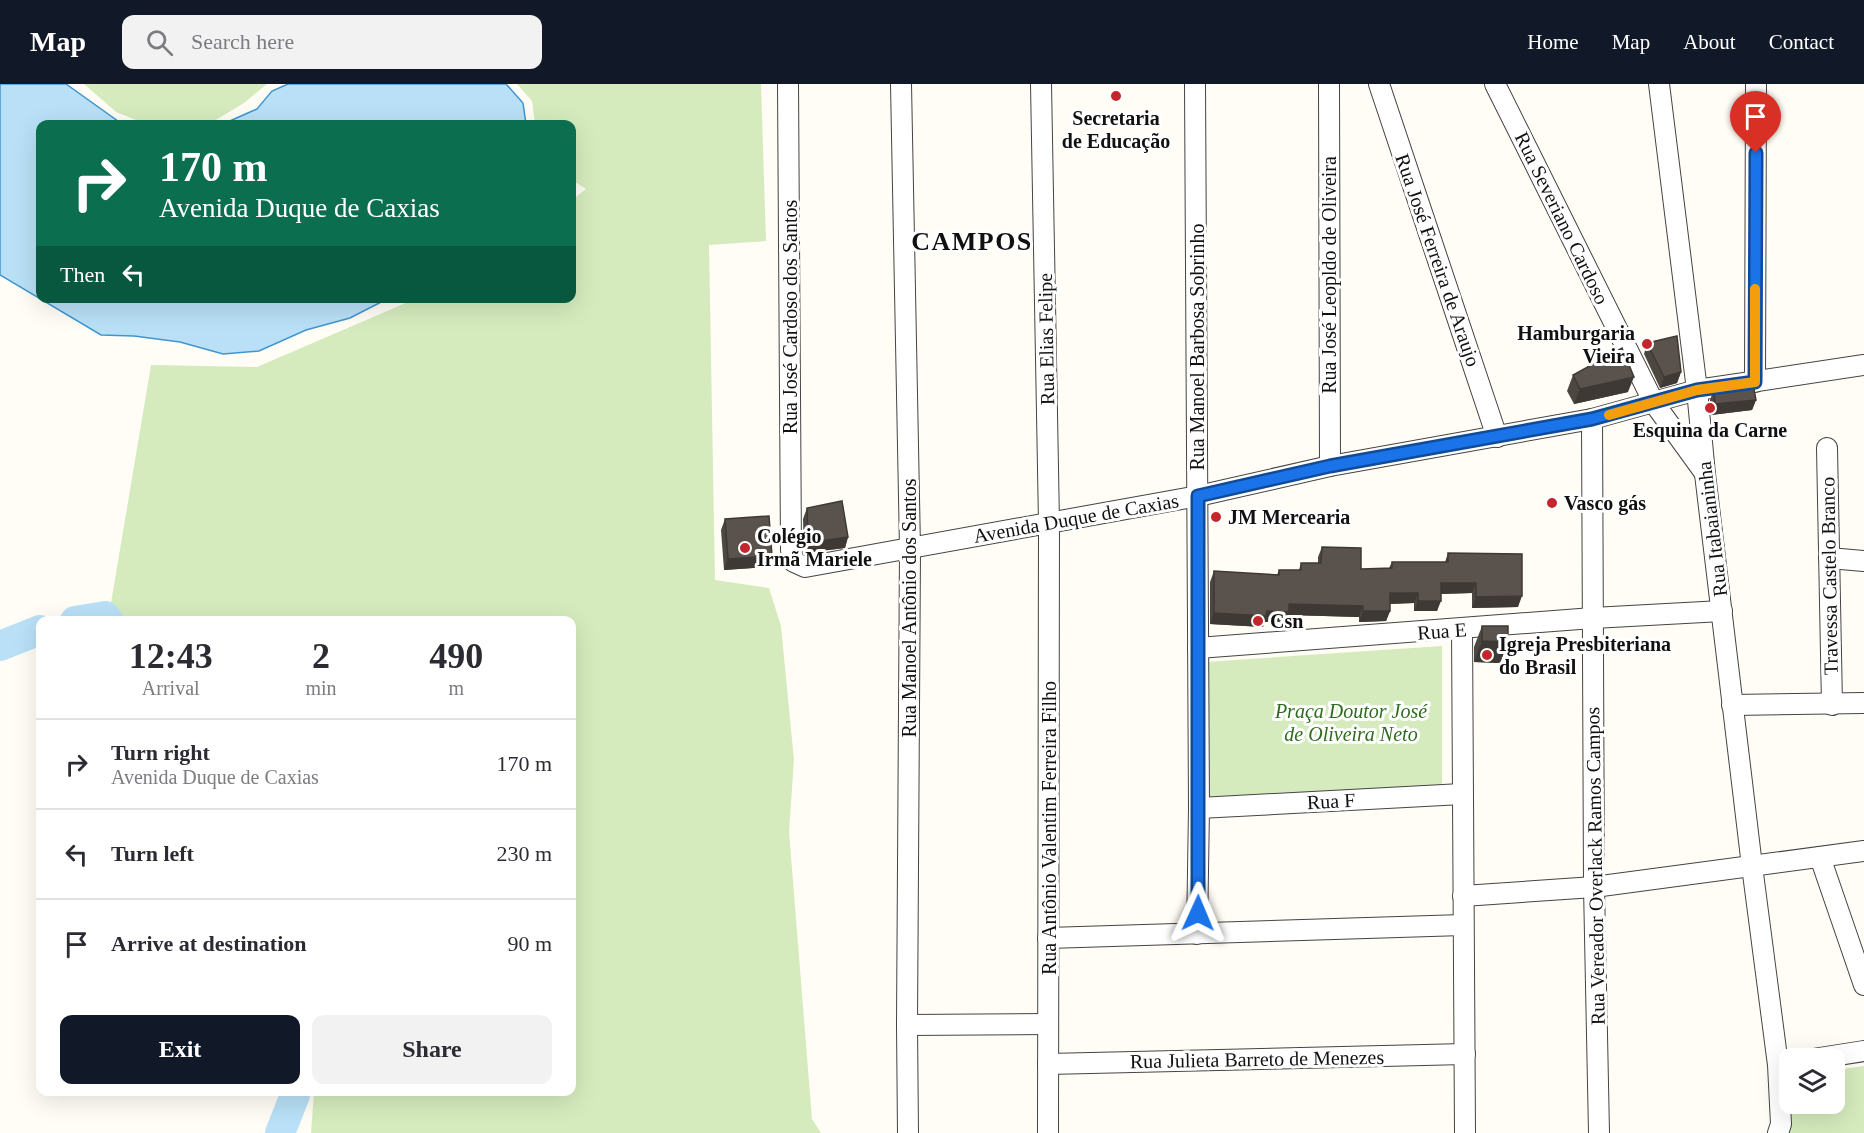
<!DOCTYPE html>
<meta charset="utf-8">
<style>
:root{--surface:#fff;--page:#f2f2f3;--text:#2b2b33;--muted:#7c7c81;--line:#e1e1e2;--accent:#111827}
body{margin:0;font-family:"Times New Roman",serif;background:var(--page);color:var(--text);height:100vh;display:flex;flex-direction:column;font-size:22px;white-space:nowrap}
*{box-sizing:border-box;margin:0}
p{font-size:20px;color:var(--muted)}
.icon{flex:none;width:33px;height:33px;fill:none;stroke:currentColor;stroke-width:2;stroke-linecap:round;stroke-linejoin:round}
.map{position:relative;flex:1;overflow:hidden}
.details{position:absolute;left:36px;top:532px;width:540px;height:480px;display:flex;flex-direction:column;background:var(--surface);border-radius:12px;box-shadow:0 6px 24px #0002}
.details>*{flex:none}
.banner{position:absolute;left:36px;top:36px;width:540px;height:183px;border-radius:12px;box-shadow:0 6px 24px #0002;background:#0b6e4f;color:#fff;overflow:hidden}
.buttons{position:absolute;left:1779px;top:964px;display:grid;gap:12px}
.buttons a{display:grid;place-items:center;width:66px;height:66px;border-radius:12px;background:var(--surface);box-shadow:0 6px 24px #0002;font-size:30px}
.pin{position:absolute;display:grid;place-items:center;width:51px;height:51px;color:#fff;margin:-62px -26px;border-radius:50% 50% 50% 0;rotate:-45deg;box-shadow:0 0 6px #0007}
.pin .icon{rotate:45deg}
.me{position:absolute;width:66px;margin:-33px;rotate:1deg;stroke-linejoin:round;filter:drop-shadow(0 0 4px #0008)}
.turn{display:flex;align-items:center;gap:21px;height:126px;padding:0 24px;font-size:27px}
.turn .icon{width:78px;height:78px;stroke-width:2.5}
.turn b{display:block;font-size:42px;line-height:51px}
.then{display:flex;align-items:center;height:57px;padding:0 24px;background:#0003;gap:12px;font-size:22px}
.eta{display:flex;justify-content:space-evenly;align-items:center;height:102px;text-align:center}
.eta b{font-size:36px;font-weight:800;line-height:42px}
.action{display:flex;gap:12px;margin-top:auto;padding:12px 24px}
.action a{flex:1;height:69px;border-radius:12px;background:var(--accent);color:#fff;font-size:24px;font-weight:800;line-height:69px;text-align:center}
.action a+a{background:var(--page);color:var(--text)}
ul{padding:0;list-style:none}
li{display:flex;align-items:center;gap:18px;height:90px;padding:0 24px;border-top:2px solid var(--line)}
li div{flex:1}
li b{display:block;font-size:22px}
li em{font-style:normal}
header{display:flex;align-items:center;gap:36px;box-sizing:border-box;height:84px;padding:0 30px;background:var(--accent);color:#fff}
header strong{font-size:28px}
nav{display:flex;gap:33px;margin-inline-start:auto;font-size:21px}
.search{width:420px;height:54px;background:var(--page);display:flex;align-items:center;gap:15px;box-sizing:border-box;padding:0 21px;border-radius:12px;color:var(--muted);font-size:22px}
.map>svg:first-child{display:block}
.green{fill:#d5ebbd}
.water{fill:#b9e0f7;stroke:#3f96cf;stroke-width:1.5}
.lines{fill:none;stroke-linecap:round;stroke-linejoin:round}
.river{stroke:#b9e0f7;stroke-width:30}
.minor-casing{stroke:#444;stroke-width:22}
.minor{stroke:#fff;stroke-width:20}
.wall{fill:#4d4742}
.shaded-wall{fill:#3f3936}
.building{fill:#5a524d;stroke:#3f3936;stroke-width:1.5}
.route-casing{stroke:#114b97;stroke-width:15}
.route{stroke:#1a73e8;stroke-width:10}
.slow{stroke:#f59e0b;stroke-width:10}
.poi-dot{fill:#c4262e;stroke:#fff;stroke-width:2}
.labels{text-anchor:middle;dominant-baseline:central;stroke-width:6;stroke-linejoin:round;paint-order:stroke}
.poi-label{font-size:20px;font-weight:bold;fill:#111;stroke:#fff;text-anchor:start}
.street-label{font-size:20px;fill:#111;stroke:#fff}
.park-label{font-size:20px;font-style:italic;fill:#2f6b1f;stroke:#fff}
.district-label{font-size:26px;font-weight:bold;letter-spacing:1.5px;fill:#111;stroke:#fff}
</style>
<header>
<strong>Map</strong>
<div class="search"><svg class="icon" aria-label="search" viewBox="0 0 24 24"><circle cx="10" cy="10" r="6"/><path d="M15 15l6 6"/></svg>Search here</div>
<nav><a>Home</a><a>Map</a><a>About</a><a>Contact</a></nav>
</header>
<div class="map">
<svg width="1864" height="1049" viewBox="0 0 1864 1049">
<rect width="100%" height="100%" fill="#fffdf5"/>
<g class="green">
<polygon points="84,0 267,0 244,19 209,40 146,40 116,28"/>
<polygon points="517,0 761,0 766,157 709,161 715,496 769,504 781,542 794,676 789,747 812,1035 821,1049 311,1049 314,1008 572,1008 572,537 120,537 111,519 151,281 257,283 415,215 572,214 572,116 586,105 572,96 572,40 535,40 532,17"/>
<polygon points="1442,562 1442,706 1207,713 1205,578"/>
<polygon points="1864,982 1864,1049 1789,1049 1792,1020 1834,1020 1835,986"/>
</g>
<g class="water">
<polygon points="0,0 66,0 122,40 40,40 40,214 387,215 350,234 306,246 259,267 223,270 180,258 134,252 101,251 0,191"/>
<polygon points="288,0 506,0 523,19 526,40 223,40 257,25 272,7"/>
</g>
<g class="lines">
<g class="river">
<polyline points="75,537 105,532 109,537"/>
<polyline points="0,562 40,546"/>
<polyline points="280,1049 295,1011 294,1008"/>
</g>
<defs>
<g id="minor">
<polyline points="788,0 791,466 794,478 805,483 1198,412 1330,382 1592,335 1697,306 1864,281"/>
<polyline points="901,0 910,465 907,941 908,1049"/>
<polyline points="1041,0 1049,439 1048,1049"/>
<polyline points="1195,0 1199,724 1197,850"/>
<polyline points="1329,0 1330,382"/>
<polyline points="1379,0 1497,353"/>
<polyline points="1495,0 1654,319 1704,388"/>
<polyline points="1659,0 1697,306 1705,390 1752,782 1778,981 1781,1040 1778,1049"/>
<polyline points="1755,298 1756,0"/>
<polyline points="1592,335 1594,803 1599,1049"/>
<polyline points="1827,364 1832,621"/>
<polyline points="1829,474 1864,477"/>
<polyline points="1462,545 1465,1049"/>
<polyline points="1198,564 1593,534 1722,527"/>
<polyline points="1732,621 1864,619"/>
<polyline points="1199,724 1462,710"/>
<polyline points="1820,773 1864,901"/>
<polyline points="1463,812 1594,803 1864,767"/>
<polyline points="1048,854 1463,841"/>
<polyline points="907,941 1048,940"/>
<polyline points="1813,975 1864,967"/>
<polyline points="1048,980 1465,970"/>
</g>
</defs>
<use href="#minor" class="minor-casing"/>
<use href="#minor" class="minor"/>
</g>
<g class="wall">
<polygon points="1647,259 1681,288 1677,299 1660,304 1644,270"/>
<polygon points="1573,291 1628,308 1574,320 1567,307"/>
<polygon points="1714,305 1756,316 1752,326 1711,331 1710,316"/>
<polygon points="807,424 848,453 845,464 804,469 803,435"/>
<polygon points="725,435 768,483 724,486 721,446"/>
<polygon points="1322,463 1361,485 1389,484 1392,478 1445,478 1448,469 1518,523 1472,524 1472,509 1441,510 1437,527 1414,527 1414,519 1390,520 1390,527 1386,537 1359,538 1359,533 1288,531 1285,538 1264,538 1263,543 1210,540 1210,498 1214,487 1277,491 1279,486 1299,486 1301,479 1318,479 1318,473"/>
<polygon points="1482,542 1508,558 1500,579 1474,578 1474,563"/>
</g>
<g class="shaded-wall">
<polygon points="1681,288 1677,299 1660,304 1664,293"/>
<polygon points="1634,293 1628,308 1574,320 1580,305"/>
<polygon points="1756,316 1752,326 1711,331 1715,320"/>
<polygon points="848,453 845,464 804,469 808,459"/>
<polygon points="772,472 768,483 724,486 728,475"/>
<polygon points="1441,499 1476,499 1472,509 1437,510"/>
<polygon points="1390,509 1418,509 1414,519 1386,520"/>
<polygon points="1522,512 1518,523 1472,524 1476,513"/>
<polygon points="1418,517 1441,517 1437,527 1414,527"/>
<polygon points="1289,520 1363,522 1359,533 1288,531 1285,538 1264,538 1263,543 1210,540 1214,529 1267,527"/>
<polygon points="1363,527 1390,527 1386,537 1359,538"/>
<polygon points="1482,557 1508,558 1500,579 1474,578"/>
</g>
<g class="building">
<polygon points="1677,252 1681,288 1664,293 1647,259"/>
<polygon points="1622,264 1634,293 1580,305 1573,291"/>
<polygon points="1753,300 1756,316 1715,320 1714,305"/>
<polygon points="842,417 848,453 808,459 807,424"/>
<polygon points="769,432 772,472 728,475 725,435"/>
<polygon points="1322,463 1361,464 1361,485 1392,484 1392,478 1448,478 1448,469 1522,470 1522,512 1476,513 1476,499 1441,499 1441,517 1418,517 1418,509 1390,509 1390,527 1363,527 1363,522 1289,520 1289,528 1267,527 1266,532 1214,529 1214,487 1279,491 1279,486 1301,486 1301,479 1321,479"/>
<polygon points="1482,542 1508,542 1508,558 1482,557"/>
</g>
<g class="lines">
<defs>
<polyline id="route" points="1198,829 1198,412 1330,382 1592,335 1697,306 1755,298 1756,69"/>
</defs>
<use href="#route" class="route-casing"/>
<use href="#route" class="route"/>
<polyline class="slow" points="1609,331 1697,306 1755,298 1755,205"/>
</g>
<g class="poi-dot">
<circle cx="1116" cy="12" r="6"/>
<circle cx="1647" cy="260" r="6"/>
<circle cx="1710" cy="324" r="6"/>
<circle cx="1552" cy="419" r="6"/>
<circle cx="1216" cy="433" r="6"/>
<circle cx="745" cy="464" r="6"/>
<circle cx="1258" cy="537" r="6"/>
<circle cx="1487" cy="571" r="6"/>
</g>
<g class="labels">
<g class="poi-label">
<text x="1116" y="34" text-anchor="middle">Secretaria<tspan x="1116" dy="23">de Educação</tspan></text>
<text x="1635" y="249" text-anchor="end">Hamburgaria<tspan x="1635" dy="23">Vieira</tspan></text>
<text x="1710" y="346" text-anchor="middle">Esquina da Carne</text>
<text x="1564" y="419">Vasco gás</text>
<text x="1228" y="433">JM Mercearia</text>
<text x="757" y="452">Colégio<tspan x="757" dy="23">Irmã Mariele</tspan></text>
<text x="1270" y="537">Csn</text>
<text x="1499" y="560">Igreja Presbiteriana<tspan x="1499" dy="23">do Brasil</tspan></text>
</g>
<g class="street-label">
<text transform="translate(1562 134) rotate(64)">Rua Severiano Cardoso</text>
<text transform="translate(1438 176) rotate(71)">Rua José Ferreira de Araujo</text>
<text transform="translate(1329 191) rotate(-90)">Rua José Leopldo de Oliveira</text>
<text transform="translate(790 233) rotate(-90)">Rua José Cardoso dos Santos</text>
<text transform="translate(1046 255) rotate(-91)">Rua Elias Felipe</text>
<text transform="translate(1197 263) rotate(-90)">Rua Manoel Barbosa Sobrinho</text>
<text transform="translate(1076 434) rotate(-10)">Avenida Duque de Caxias</text>
<text transform="translate(1712 445) rotate(-97)">Rua Itabaianinha</text>
<text transform="translate(1829 492) rotate(-91)">Travessa Castelo Branco</text>
<text transform="translate(909 524) rotate(-90)">Rua Manoel Antônio dos Santos</text>
<text transform="translate(1442 547) rotate(-4)">Rua E</text>
<text transform="translate(1331 717) rotate(-3)">Rua F</text>
<text transform="translate(1049 744) rotate(-90)">Rua Antônio Valentim Ferreira Filho</text>
<text transform="translate(1595 782) rotate(-91)">Rua Vereador Overlack Ramos Campos</text>
<text transform="translate(1257 975) rotate(-1)">Rua Julieta Barreto de Menezes</text>
</g>
<g class="park-label">
<text x="1351" y="627">Praça Doutor José<tspan x="1351" dy="23">de Oliveira Neto</tspan></text>
</g>
<g class="district-label">
<text x="972" y="157">CAMPOS</text>
</g>
</g>
</svg>
<div class="buttons">
<a><svg class="icon" aria-label="layers" viewBox="0 0 24 24"><path d="M12 4l9 5-9 5-9-5zM3 14l9 5 9-5"/></svg></a>
</div>
<div class="pin" style="left:1756px;top:69px;background:#d93025"><svg class="icon" aria-label="arrive" viewBox="0 0 24 24"><path d="M6 21V4h12l-3 4 3 4H6"/></svg></div>
<svg class="me" style="left:1198px;top:829px" viewBox="-20 -20 40 40"><path d="M0-17L14 15 0 8-14 15z" fill="#1a73e8" stroke="#fff" stroke-width="4"/></svg>
<div class="banner">
<div class="turn"><svg class="icon" aria-label="right" viewBox="0 0 24 24"><path d="M7 20v-9h11M14 6l5 5-5 5"/></svg><div><b>170 m</b>Avenida Duque de Caxias</div></div>
<div class="then">Then<svg class="icon" aria-label="left" viewBox="0 0 24 24"><path d="M17 20v-9H6M10 6l-5 5 5 5"/></svg></div>
</div>
<section class="details">
<div class="eta">
<div><b>12:43</b><p>Arrival</p></div>
<div><b>2</b><p>min</p></div>
<div><b>490</b><p>m</p></div>
</div>
<ul>
<li><svg class="icon" aria-label="right" viewBox="0 0 24 24"><path d="M7 20v-9h11M14 6l5 5-5 5"/></svg><div><b>Turn right</b><p>Avenida Duque de Caxias</p></div><em>170 m</em></li>
<li><svg class="icon" aria-label="left" viewBox="0 0 24 24"><path d="M17 20v-9H6M10 6l-5 5 5 5"/></svg><div><b>Turn left</b></div><em>230 m</em></li>
<li><svg class="icon" aria-label="arrive" viewBox="0 0 24 24"><path d="M6 21V4h12l-3 4 3 4H6"/></svg><div><b>Arrive at destination</b></div><em>90 m</em></li>
</ul>
<div class="action"><a>Exit</a><a>Share</a></div>
</section>
</div>
